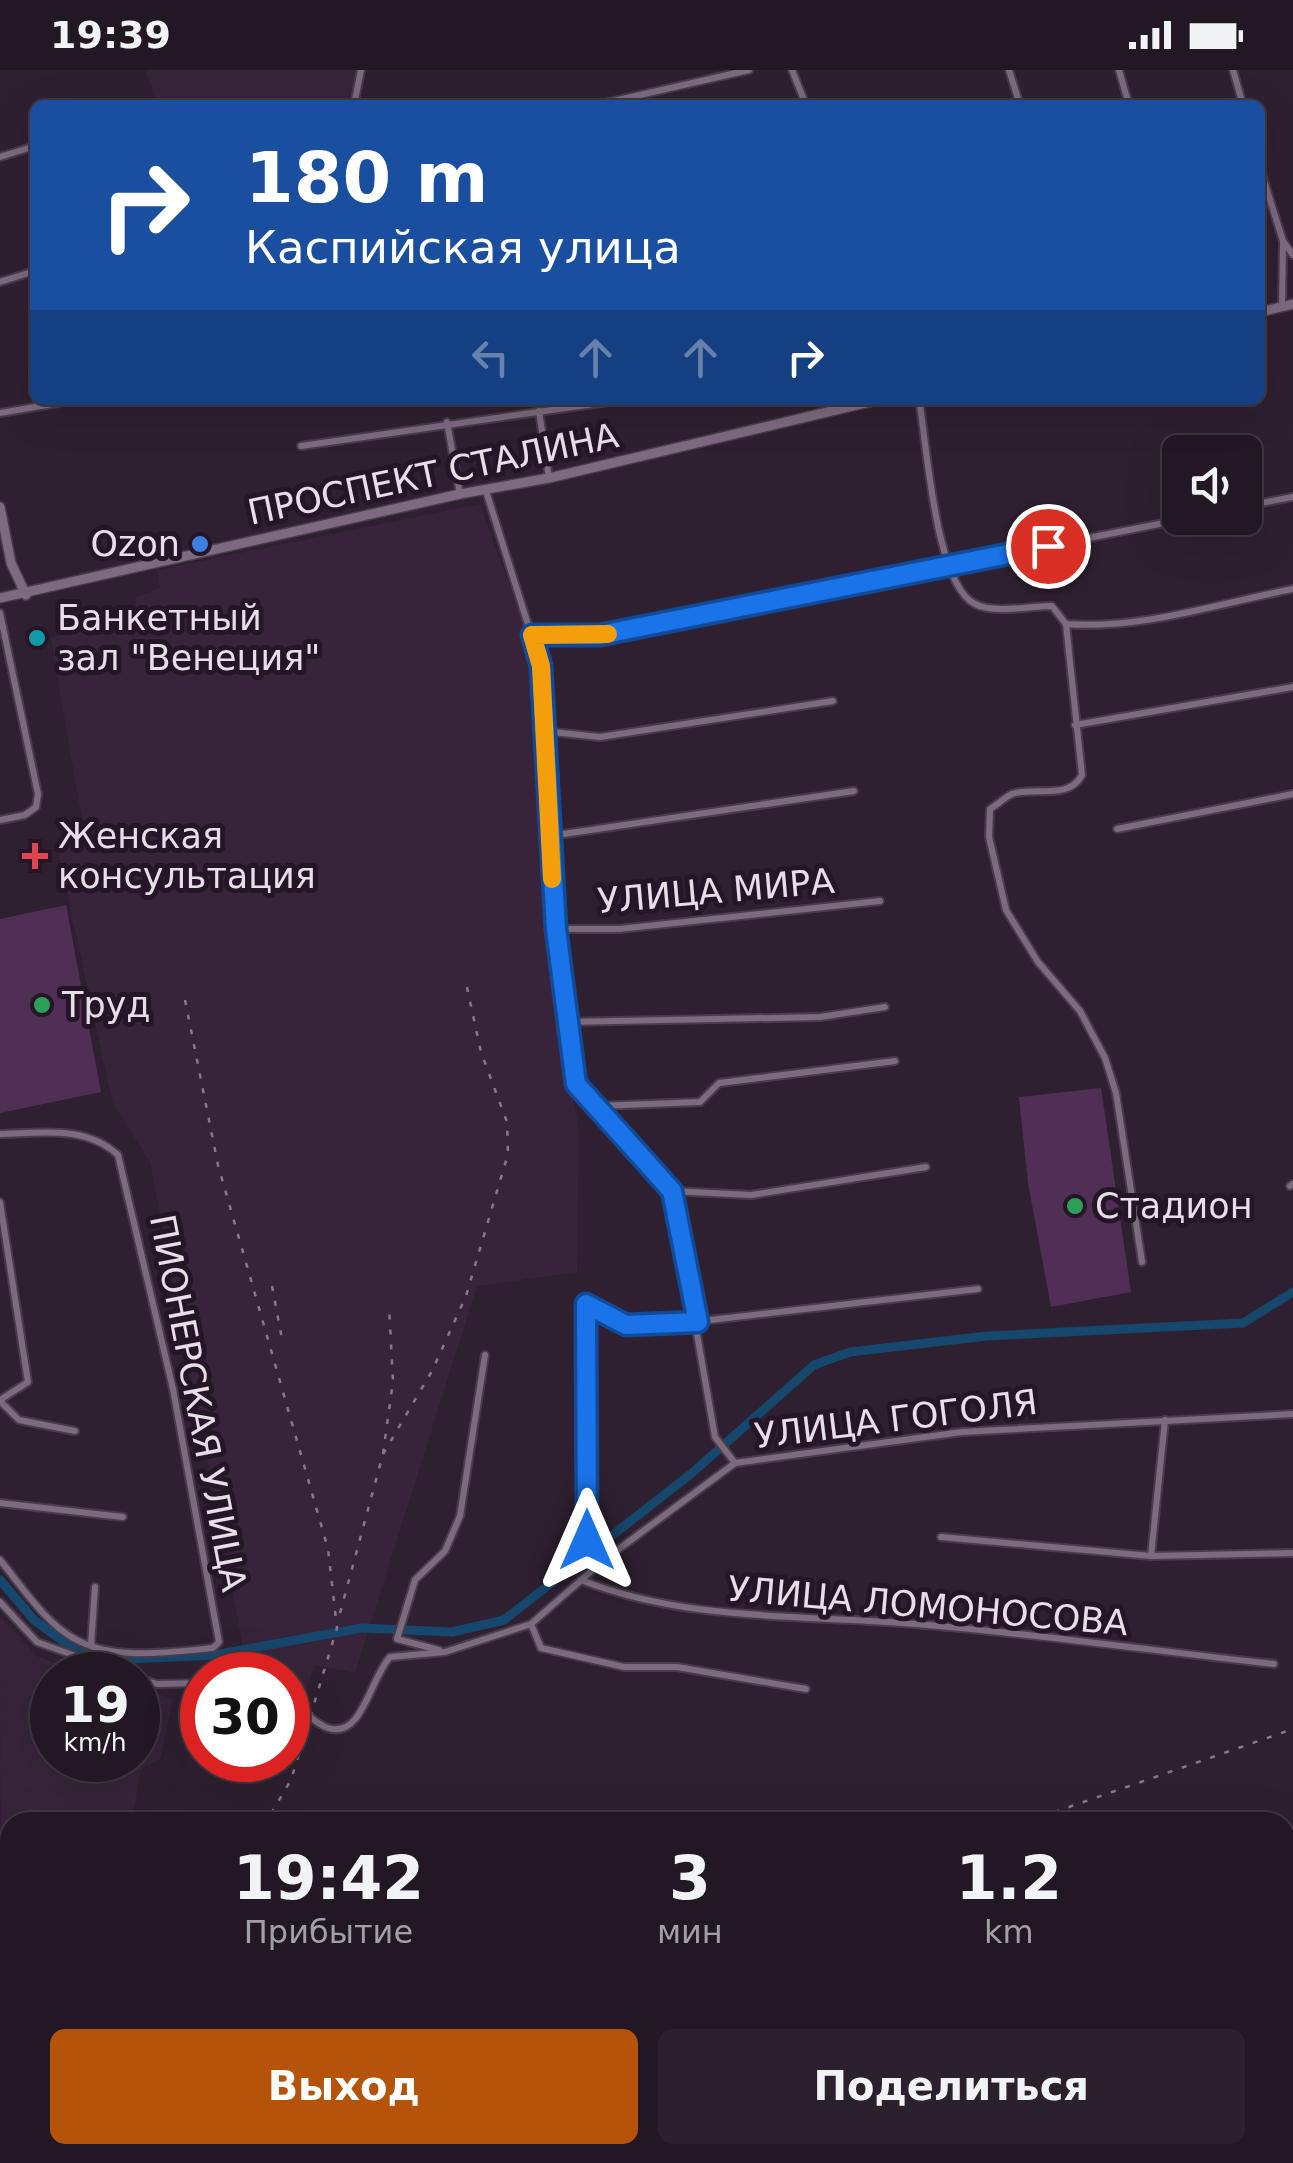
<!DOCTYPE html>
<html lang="ru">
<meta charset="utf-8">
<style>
:root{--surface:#221824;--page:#2a212c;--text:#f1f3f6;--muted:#a2a0a6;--line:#3f3741;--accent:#b45309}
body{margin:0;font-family:"DejaVu Sans",sans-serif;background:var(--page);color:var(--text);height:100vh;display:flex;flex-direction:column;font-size:38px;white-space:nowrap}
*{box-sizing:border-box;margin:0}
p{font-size:32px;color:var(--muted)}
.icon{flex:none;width:55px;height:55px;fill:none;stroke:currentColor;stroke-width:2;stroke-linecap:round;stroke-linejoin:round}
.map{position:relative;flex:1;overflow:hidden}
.details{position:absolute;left:0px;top:1742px;width:1295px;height:352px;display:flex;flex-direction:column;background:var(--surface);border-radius:30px 30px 0 0;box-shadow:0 10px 40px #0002,0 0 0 2px var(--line)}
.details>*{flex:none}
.hud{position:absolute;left:30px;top:30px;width:1235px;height:305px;border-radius:15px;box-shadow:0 10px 40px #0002,0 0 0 2px var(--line);background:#1a4fa0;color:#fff;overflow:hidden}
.tools{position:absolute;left:1162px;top:365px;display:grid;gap:20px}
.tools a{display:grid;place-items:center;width:100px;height:100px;border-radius:15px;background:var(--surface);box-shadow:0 10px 40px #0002,0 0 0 2px var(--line);font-size:50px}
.speed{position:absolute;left:30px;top:1582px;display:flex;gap:20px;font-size:50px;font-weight:700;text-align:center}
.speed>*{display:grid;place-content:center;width:130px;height:130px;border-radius:50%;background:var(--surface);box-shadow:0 10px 40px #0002,0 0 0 2px var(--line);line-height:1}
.speed small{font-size:25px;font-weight:400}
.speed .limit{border:15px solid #d22;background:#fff;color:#111}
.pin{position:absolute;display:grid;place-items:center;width:85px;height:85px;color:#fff;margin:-42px;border:5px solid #fff;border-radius:50%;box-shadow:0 2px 10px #0007}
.me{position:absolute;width:110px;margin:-55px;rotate:0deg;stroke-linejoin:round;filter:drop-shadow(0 0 8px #0008)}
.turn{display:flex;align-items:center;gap:35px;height:210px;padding:0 50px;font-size:45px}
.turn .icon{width:130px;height:130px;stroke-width:2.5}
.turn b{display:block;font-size:70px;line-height:85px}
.lanes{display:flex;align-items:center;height:95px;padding:0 50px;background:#0003;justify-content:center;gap:50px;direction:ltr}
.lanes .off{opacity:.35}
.eta{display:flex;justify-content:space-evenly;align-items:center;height:170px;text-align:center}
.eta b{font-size:60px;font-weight:700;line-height:70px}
.cta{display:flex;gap:20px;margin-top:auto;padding:20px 50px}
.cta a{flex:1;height:115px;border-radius:15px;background:var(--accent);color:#fff;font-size:40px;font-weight:700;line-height:115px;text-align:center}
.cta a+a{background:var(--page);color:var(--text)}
.status{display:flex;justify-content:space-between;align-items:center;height:70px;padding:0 50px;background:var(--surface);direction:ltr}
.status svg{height:28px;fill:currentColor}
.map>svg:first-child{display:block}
.built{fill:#37243a}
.green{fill:#502f54}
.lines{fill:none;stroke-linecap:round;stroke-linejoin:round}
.canal{stroke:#16476c;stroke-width:9}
.minor-casing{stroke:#483c4a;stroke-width:10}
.tertiary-casing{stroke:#483c4a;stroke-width:12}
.minor{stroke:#7c6a7e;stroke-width:6}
.tertiary{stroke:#7c6a7e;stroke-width:9}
.rail{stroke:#867a88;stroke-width:2.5;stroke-dasharray:5 10;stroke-linecap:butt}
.route-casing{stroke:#114b97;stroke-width:25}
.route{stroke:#1a73e8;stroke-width:18}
.slow{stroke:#f59e0b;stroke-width:18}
.shop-dot{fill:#3f7fe0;stroke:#241626;stroke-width:4}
.culture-dot{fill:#0f9aa8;stroke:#241626;stroke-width:4}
.health-dot{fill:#e0444e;stroke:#241626;stroke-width:4}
.leisure-dot{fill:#2e9e5b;stroke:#241626;stroke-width:4}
.labels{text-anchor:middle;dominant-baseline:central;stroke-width:10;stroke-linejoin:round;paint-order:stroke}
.street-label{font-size:35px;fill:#e8dee9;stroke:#241626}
.poi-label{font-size:35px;fill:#e8dee9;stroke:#241626;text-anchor:start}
</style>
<div class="status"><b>19:39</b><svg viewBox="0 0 49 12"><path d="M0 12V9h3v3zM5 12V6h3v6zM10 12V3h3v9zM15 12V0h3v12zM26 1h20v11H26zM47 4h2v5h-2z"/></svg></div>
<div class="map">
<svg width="1293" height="2093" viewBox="0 0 1293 2093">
<rect width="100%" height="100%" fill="#2e2030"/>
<g class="built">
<polygon points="145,0 358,0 350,35 216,35 213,30 200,35 159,35"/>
<polygon points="480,434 536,589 558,954 579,1059 577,1202 477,1216 355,1603 314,1595 306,1621 288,1616 288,1605 239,1601 242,1571 150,1092 112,1031 57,776 84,762 51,568 136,542 136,527 160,518 157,500"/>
<polygon points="0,1547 37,1586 84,1605 52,1605 52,1690 138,1690 138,1620 173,1628 160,1689 141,1699 132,1752 10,1752 10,1978 1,1985"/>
</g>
<g class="green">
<polygon points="66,835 101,1022 0,1043 0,849"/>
<polygon points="1101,1018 1131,1222 1051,1237 1028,1113 1019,1027"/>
</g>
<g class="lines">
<polyline class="canal" points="0,1510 34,1550 67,1574 128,1589 215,1585 361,1558 452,1562 504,1550 692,1403 814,1295 850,1282 987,1266 1243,1253 1293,1222"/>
<defs>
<g id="minor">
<polyline points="792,0 806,35"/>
<polyline points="1009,0 1020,35"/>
<polyline points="1119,0 1129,35"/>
<polyline points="1233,0 1243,35"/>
<polyline points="354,35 361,0"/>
<polyline points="596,35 749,0"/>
<polyline points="0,87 35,76"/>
<polyline points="1260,98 1283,171 1293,185"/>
<polyline points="0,212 35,201"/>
<polyline points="1282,237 1283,173"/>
<path d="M 919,330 C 927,374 935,514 975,534 C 994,544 1031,536 1052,536 L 1066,554 L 1082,705 C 1068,731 1035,716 1012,724 C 1005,727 997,735 990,739 L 989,767 L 1006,840 L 1038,892 L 1080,941 L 1105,988 L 1116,1023 L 1142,1192"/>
<polyline points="539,341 549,408"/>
<polyline points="0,343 58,333"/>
<polyline points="447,352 460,424"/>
<polyline points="301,376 622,330"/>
<polyline points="486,421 541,596 556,859 575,1014 672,1121 715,1367 735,1393"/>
<polyline points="1245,436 1293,427"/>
<polyline points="0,543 38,724 36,737 25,745 0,750"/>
<path d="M 1066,554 C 1141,560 1220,533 1293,519"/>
<polyline points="533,565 601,565 1189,448"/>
<polyline points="1075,655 1293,617"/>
<polyline points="543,661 600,667 833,631"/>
<polyline points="1117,759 1293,724"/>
<polyline points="550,766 854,721"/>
<polyline points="556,859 619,859 880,831"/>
<polyline points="565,952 820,947 885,937"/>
<polyline points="597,1036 700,1032 719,1013 895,991"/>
<path d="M 0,1064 C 41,1063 86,1055 118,1085 L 173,1319 L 219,1572 L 213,1578 C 171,1582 113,1591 75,1569 C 45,1553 21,1515 0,1490"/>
<polyline points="1290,1116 1293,1114"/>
<polyline points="672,1121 751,1125 926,1097"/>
<polyline points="0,1132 28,1312 0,1330"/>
<polyline points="0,1331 19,1350 75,1361"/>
<polyline points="0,1433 123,1447"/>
<polyline points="941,1467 1151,1486 1293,1483"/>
<polyline points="587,1470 585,1234 625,1255 658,1256 978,1219"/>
<polyline points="1151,1486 1165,1350"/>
<path d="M 581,1510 C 681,1549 783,1545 888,1552 C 1017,1561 1146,1580 1274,1594"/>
<polyline points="0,1532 37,1572 128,1605"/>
<polyline points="531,1554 541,1578 624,1597 677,1597 806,1619"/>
<polyline points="91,1575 95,1517"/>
<polyline points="439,1580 397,1569 415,1510 445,1481 460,1446 485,1285"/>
<polyline points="138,1608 157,1614 202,1613"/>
<path d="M 288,1633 C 304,1637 312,1653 328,1658 C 362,1669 369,1611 390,1587 L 445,1582 L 531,1554 L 604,1490 L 735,1393 L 962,1362 L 1293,1344"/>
</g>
<g id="tertiary">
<polyline points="1260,242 1293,234"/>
<polyline points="0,437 11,493 26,525"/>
<polyline points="0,528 460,424 549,408 878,330"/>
</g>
</defs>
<use href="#minor" class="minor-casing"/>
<use href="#tertiary" class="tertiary-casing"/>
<use href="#minor" class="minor"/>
<use href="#tertiary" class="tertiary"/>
<g class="rail">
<polyline points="185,930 218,1095 328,1479 337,1558 291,1710 266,1752"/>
<polyline points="272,1216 282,1269"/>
<polyline points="383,1384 432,1301 466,1226 508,1084 507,1052 481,982 465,908"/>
<polyline points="340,1543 383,1384 393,1311 389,1236"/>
<polyline points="1026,1752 1293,1659"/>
<polyline points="0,1988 10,1982"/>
<polyline points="41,2093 64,2085"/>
</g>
</g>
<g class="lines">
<defs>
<polyline id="route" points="587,1470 586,1234 626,1255 698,1252 672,1121 576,1014 556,859 541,596 532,565 600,565 1048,476"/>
</defs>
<use href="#route" class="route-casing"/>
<use href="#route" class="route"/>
<polyline class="slow" points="552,809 541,596 532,565 608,564"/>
</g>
<circle class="shop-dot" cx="200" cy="474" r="10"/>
<circle class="culture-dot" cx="37" cy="568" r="10"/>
<path class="health-dot" d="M30 771h10v10h10v10h-10v10h-10v-10h-10v-10h10z"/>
<g class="leisure-dot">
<circle cx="42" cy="935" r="10"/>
<circle cx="1075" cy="1136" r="10"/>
</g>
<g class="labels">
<g class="street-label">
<text transform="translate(433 404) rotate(-12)">ПРОСПЕКТ СТАЛИНА</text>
<text transform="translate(716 821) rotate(-5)">УЛИЦА МИРА</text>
<text transform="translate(198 1333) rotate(79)">ПИОНЕРСКАЯ УЛИЦА</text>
<text transform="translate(896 1349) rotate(-7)">УЛИЦА ГОГОЛЯ</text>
<text transform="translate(928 1536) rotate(5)">УЛИЦА ЛОМОНОСОВА</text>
</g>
<g class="poi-label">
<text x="180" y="474" text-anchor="end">Ozon</text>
<text x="57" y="548">Банкетный<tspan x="57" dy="40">зал "Венеция"</tspan></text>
<text x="58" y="766">Женская<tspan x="58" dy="40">консультация</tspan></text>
<text x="62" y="935">Труд</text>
<text x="1095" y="1136">Стадион</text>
</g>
</g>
</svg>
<div class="tools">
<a><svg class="icon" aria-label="sound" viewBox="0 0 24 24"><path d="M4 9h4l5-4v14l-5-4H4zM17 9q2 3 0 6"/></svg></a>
</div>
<div class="speed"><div>19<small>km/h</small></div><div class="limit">30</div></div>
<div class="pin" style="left:1048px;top:476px;background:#d93025"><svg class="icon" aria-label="arrive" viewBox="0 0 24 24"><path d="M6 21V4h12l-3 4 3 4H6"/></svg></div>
<svg class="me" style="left:587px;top:1470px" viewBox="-20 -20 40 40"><path d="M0-17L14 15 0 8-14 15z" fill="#1a73e8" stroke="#fff" stroke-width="4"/></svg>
<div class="hud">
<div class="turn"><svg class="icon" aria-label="right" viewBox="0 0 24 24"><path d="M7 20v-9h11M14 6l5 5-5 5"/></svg><div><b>180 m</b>Каспийская улица</div></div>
<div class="lanes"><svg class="icon off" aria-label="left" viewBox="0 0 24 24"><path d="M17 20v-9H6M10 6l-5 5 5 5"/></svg><svg class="icon off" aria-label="ahead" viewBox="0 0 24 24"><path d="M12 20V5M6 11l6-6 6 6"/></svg><svg class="icon off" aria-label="ahead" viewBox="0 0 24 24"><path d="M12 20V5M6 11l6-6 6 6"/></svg><svg class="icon" aria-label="right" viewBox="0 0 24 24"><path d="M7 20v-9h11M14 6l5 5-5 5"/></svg></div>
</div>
<section class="details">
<div class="eta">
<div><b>19:42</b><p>Прибытие</p></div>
<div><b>3</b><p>мин</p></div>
<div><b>1.2</b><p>km</p></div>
</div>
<div class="cta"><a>Выход</a><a>Поделиться</a></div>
</section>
</div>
